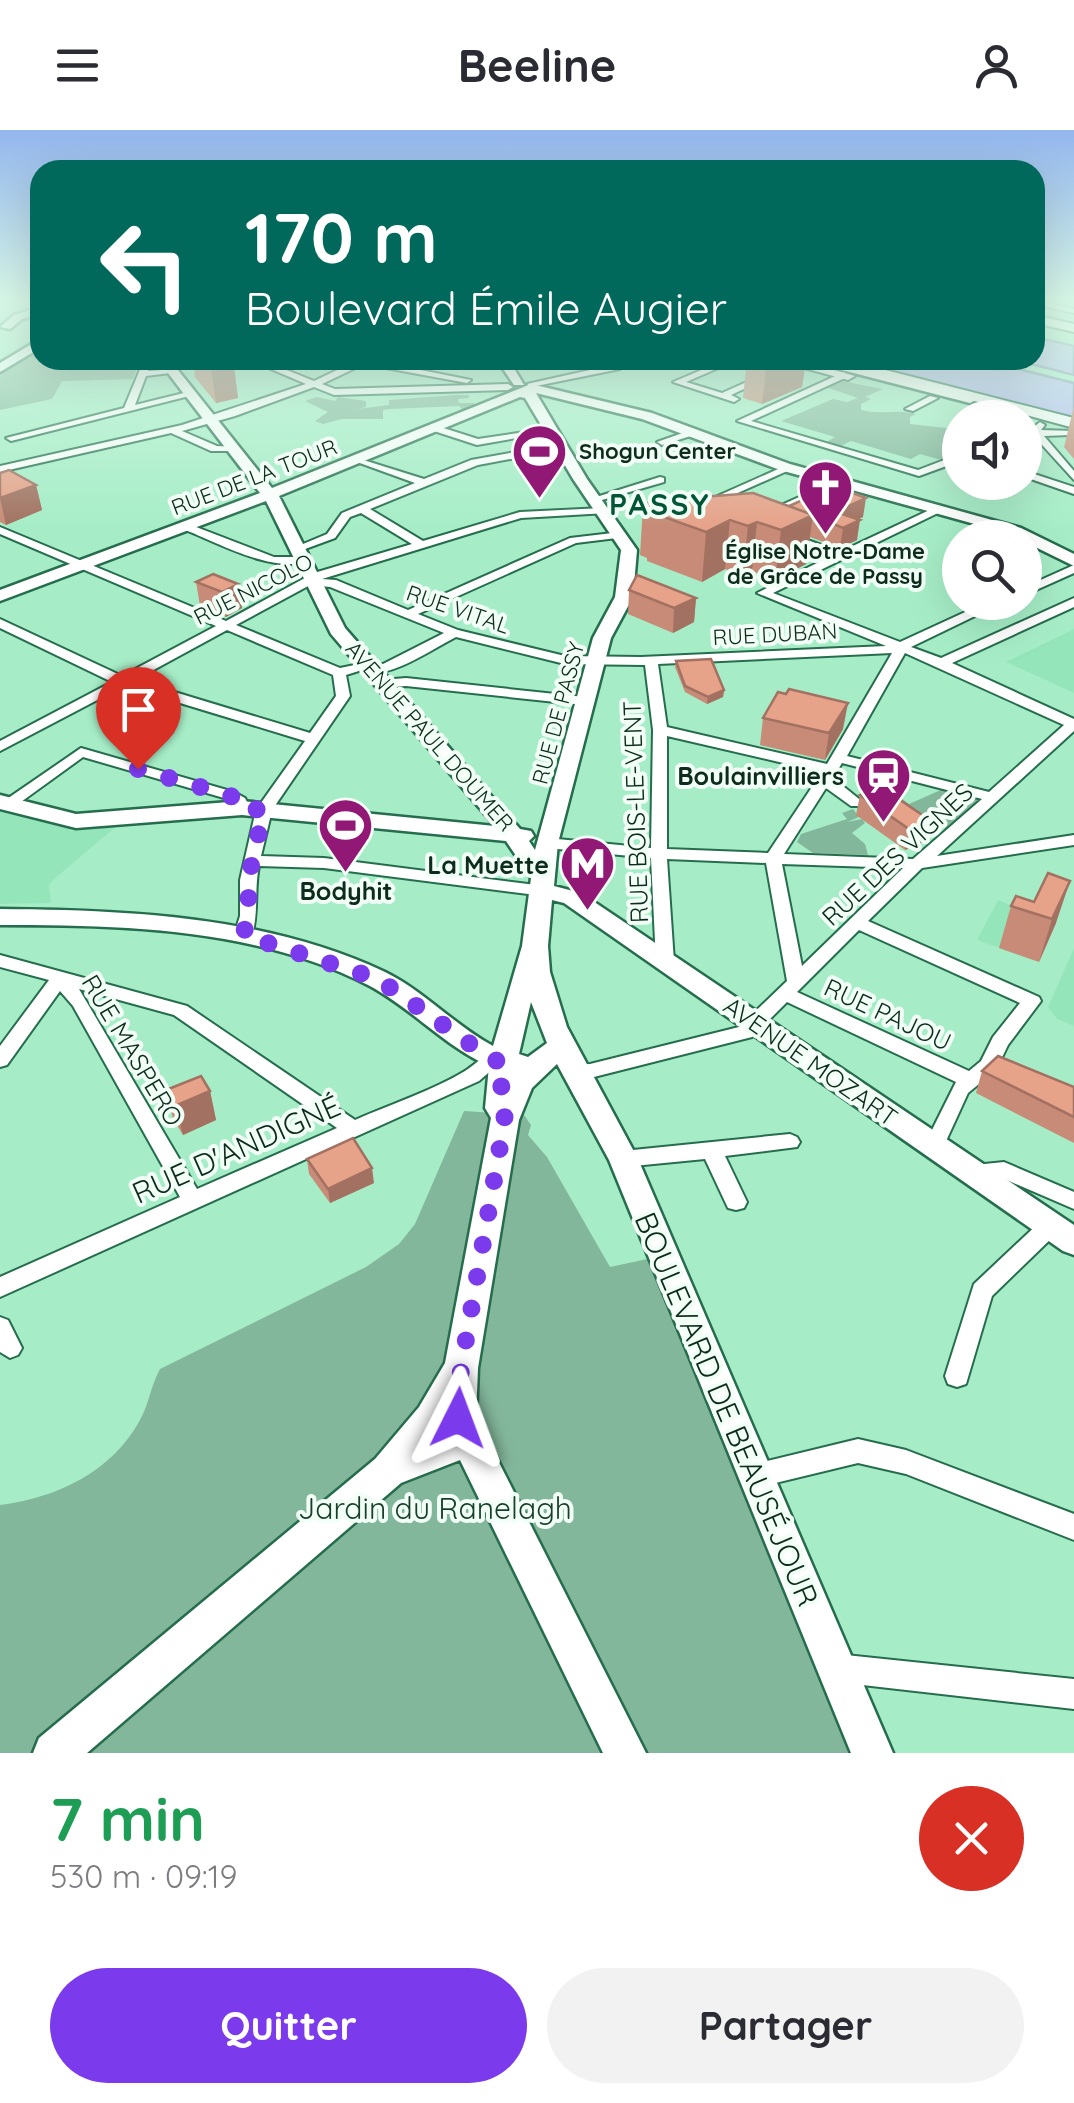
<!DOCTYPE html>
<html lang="fr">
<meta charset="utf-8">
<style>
:root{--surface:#fff;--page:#f2f2f3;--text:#2b2b33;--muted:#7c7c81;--accent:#7c3aed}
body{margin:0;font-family:Quicksand,sans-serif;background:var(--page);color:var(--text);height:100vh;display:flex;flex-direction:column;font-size:38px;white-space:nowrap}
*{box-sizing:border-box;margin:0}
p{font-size:32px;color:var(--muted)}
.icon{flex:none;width:55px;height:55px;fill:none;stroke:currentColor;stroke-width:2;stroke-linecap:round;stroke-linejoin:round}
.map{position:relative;height:1623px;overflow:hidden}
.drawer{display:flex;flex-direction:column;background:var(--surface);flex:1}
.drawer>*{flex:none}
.banner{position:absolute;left:30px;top:30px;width:1015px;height:210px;border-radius:30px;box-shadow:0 10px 40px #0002;background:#00695c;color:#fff;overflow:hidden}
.tools{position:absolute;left:942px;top:270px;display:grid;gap:20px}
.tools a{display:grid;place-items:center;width:100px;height:100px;border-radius:50%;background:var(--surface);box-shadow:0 10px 40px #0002;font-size:50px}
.pin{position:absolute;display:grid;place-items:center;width:85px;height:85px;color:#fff;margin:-102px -42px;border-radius:50% 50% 50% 0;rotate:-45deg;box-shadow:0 0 10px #0007}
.pin .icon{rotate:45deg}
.me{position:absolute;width:110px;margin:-55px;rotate:3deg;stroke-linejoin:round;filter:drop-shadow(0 0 8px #0008)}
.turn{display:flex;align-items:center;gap:35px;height:210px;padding:0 50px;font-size:45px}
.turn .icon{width:130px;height:130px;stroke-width:2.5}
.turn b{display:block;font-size:70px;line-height:85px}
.round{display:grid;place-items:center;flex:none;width:105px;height:105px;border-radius:52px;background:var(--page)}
.summary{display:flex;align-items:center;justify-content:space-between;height:170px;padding:0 50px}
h1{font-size:60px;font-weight:800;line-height:75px;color:#1e9e55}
.button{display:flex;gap:20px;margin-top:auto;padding:20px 50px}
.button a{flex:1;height:115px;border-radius:60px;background:var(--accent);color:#fff;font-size:40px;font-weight:800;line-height:115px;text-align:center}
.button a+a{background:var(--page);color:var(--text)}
header{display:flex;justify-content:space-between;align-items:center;height:130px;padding:0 50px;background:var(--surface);font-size:45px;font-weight:800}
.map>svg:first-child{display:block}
.built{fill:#95e5bb}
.green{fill:#83b79b}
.water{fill:#b4b9f5;stroke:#828fb4;stroke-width:2.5}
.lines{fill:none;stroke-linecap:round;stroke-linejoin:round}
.street-casing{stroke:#266d4d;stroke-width:4}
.secondary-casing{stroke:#266d4d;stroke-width:5}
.primary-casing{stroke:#266d4d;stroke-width:4}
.street{fill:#fff;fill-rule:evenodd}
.secondary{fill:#fff;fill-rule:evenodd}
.primary{fill:#fff;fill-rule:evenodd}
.rail{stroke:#3d6852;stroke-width:2.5;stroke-dasharray:8 4;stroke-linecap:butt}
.wall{fill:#c78b77}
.shaded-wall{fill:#a27161}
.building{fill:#e7a28a;stroke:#a27161;stroke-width:2.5}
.route{stroke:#7c3aed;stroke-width:18;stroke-dasharray:0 32.4}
.labels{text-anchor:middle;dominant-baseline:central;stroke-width:8;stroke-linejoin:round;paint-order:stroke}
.far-poi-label{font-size:22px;font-weight:bold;fill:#0e2c1e;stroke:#f1fff7;text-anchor:start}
.far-street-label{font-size:22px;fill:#0e2c1e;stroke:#f1fff7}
.poi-label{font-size:25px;font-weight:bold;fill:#0e2c1e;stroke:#f1fff7;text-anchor:end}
.street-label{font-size:25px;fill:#0e2c1e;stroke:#f1fff7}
.far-district-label{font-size:30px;font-weight:bold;letter-spacing:2.5px;fill:#025537;stroke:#f1fff7}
.near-street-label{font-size:30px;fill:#0e2c1e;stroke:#f1fff7}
.near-park-label{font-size:30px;fill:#183e2c;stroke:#f1fff7}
</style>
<header><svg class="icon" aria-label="menu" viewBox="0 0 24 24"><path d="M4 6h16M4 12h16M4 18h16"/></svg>Beeline<svg class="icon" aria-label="person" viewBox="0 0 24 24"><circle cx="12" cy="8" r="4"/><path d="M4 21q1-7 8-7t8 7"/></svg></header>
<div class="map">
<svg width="1074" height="1623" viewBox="0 0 1074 1623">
<rect width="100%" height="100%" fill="#a6edc7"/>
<g class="built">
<polygon points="1074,499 1074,563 1006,532 1070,501"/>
<polygon points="0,679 72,698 70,701 117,696 54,749 49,755 51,773 0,774"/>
<polygon points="998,770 1056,793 1039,832 977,810"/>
<polygon points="1074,818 1074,896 1057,889 1048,877"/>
</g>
<g class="green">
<polygon points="40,220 40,230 140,230 133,249 62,251 52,269 0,280 0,245"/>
<path d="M 841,251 L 883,259 L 865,267 L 871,269 L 861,274 L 861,280 C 880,285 897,279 916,284 L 910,287 L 910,294 L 955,299 L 954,306 L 960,307 L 960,321 L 941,330 L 920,324 L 911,329 L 851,311 L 839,317 L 825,313 L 835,307 L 781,291 L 833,269 L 847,272 L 858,268 L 826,257 Z"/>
<polygon points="457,265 469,265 469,268 458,269 459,273 474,273 475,280 466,283 459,276 390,279 383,280 383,289 342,289 323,294 315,291 328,282 305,271 317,267 335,271 338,267 366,271 366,277 357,279 389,275 389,270"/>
<polygon points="943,659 983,669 949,700 868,673 893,662 909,674"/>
<polygon points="853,679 859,687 847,692 862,689 865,693 852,703 865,714 868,725 813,723 797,712 801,704 847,689 842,683"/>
<path d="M 464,981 L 524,985 L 531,995 L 528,1005 L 547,1027 L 610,1137 L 652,1128 L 850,1623 L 0,1623 L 0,1375 C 56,1368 112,1342 140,1290 C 149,1274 151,1255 160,1239 L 366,1137 L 399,1114 L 415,1094 Z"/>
</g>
<g class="water">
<polygon points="1035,207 1074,216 1074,245 1015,230 1035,230"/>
<polygon points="842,230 983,230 1074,253 1074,290"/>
</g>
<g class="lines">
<defs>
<g id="street">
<polygon points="1035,170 1074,179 1074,183 1035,174"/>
<polygon points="144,230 152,230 148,241 174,239 178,242 146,246 135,275 192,261 197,264 11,311 6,308 124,278"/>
<polygon points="250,230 262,230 314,251 354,232 352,230 370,230 471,250 467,253 364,234 322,254 335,259 508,254 513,257 508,260 334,265 314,257 235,286 182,301 217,316 238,317 238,321 211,321 171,303 0,342 0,336 182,295 306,254"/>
<polygon points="725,230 737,230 686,252 722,263 760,246 767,248 731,265 739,269 734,272 673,252"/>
<polygon points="617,234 620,239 531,257 527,254"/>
<polygon points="844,242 847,247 751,291 918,340 960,324 960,331 919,346 737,291"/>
<polygon points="930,266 938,268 913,281 905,279"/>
<polygon points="1040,292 1045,295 1041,300 1074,301 1070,305 1044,306 1074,341 1074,350 1034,306 1026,303"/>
<polygon points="437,296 478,309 551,298 556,301 477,315 434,301 432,299"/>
<polygon points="694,299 697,300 697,304 662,315 657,312"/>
<path d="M 560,314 L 565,317 L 564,319 L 478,335 L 370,379 L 423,411 L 520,382 L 603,378 L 607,379 L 607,383 L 521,388 L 322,449 L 336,450 L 408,480 L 570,408 L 621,402 L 625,403 L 625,407 L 576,413 L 418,484 L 458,500 L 565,526 L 641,527 L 886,516 L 757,463 L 831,426 L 786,409 L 786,405 L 794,405 L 840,422 L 936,377 L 941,380 L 940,382 L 773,463 L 900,512 L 987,472 L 1004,472 L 911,517 L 941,528 L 1074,468 L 1074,477 L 952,533 L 1074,589 L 1074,601 L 937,726 L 1074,705 L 1074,715 L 922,738 L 868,791 L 1039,867 L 1041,871 L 1008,915 L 996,940 L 968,963 L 941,1022 L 934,1024 L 927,1022 L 924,1016 L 956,952 L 787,872 L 752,907 L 590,948 L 565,945 L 562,940 L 565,935 L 590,934 L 739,897 L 787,851 L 766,733 L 667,729 L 674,832 L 665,838 L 656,832 L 651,728 L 547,718 L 539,713 L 547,708 L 651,718 L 653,600 L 645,535 L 565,534 L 456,507 C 429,521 396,545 365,544 L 365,539 L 346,545 L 350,566 L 272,680 L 261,726 L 324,728 L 544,756 L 552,761 L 544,766 L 324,738 L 259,736 C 254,759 259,782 252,805 L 243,811 L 234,805 L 240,786 L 240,750 L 256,680 L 305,611 L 124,556 L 0,621 L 0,611 L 112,552 L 0,498 L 0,489 L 122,546 L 216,496 L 0,404 L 0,397 L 226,491 L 314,443 L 412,414 L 361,383 L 350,387 L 335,408 L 297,422 L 291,419 L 327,404 L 342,383 L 415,353 L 357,332 L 357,328 L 424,349 L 471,330 ZM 310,455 L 330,457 L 444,503 L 383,534 L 369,537 L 369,532 L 340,538 L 236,495 ZM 227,500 L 333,545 L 336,566 L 310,603 L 135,550 ZM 892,523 L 827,634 L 667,597 L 658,534 ZM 905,523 L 1064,595 L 989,662 L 847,626 ZM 667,606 L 822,642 L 768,723 L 667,719 ZM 842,633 L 982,669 L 913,729 L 784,724 L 826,658 L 851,676 L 861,676 L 864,673 L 833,648 ZM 782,734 L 903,738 L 802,836 ZM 859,800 L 1020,873 L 993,907 L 981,931 L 969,941 L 797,862 Z"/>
<polygon points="785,336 794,338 713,374 704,372"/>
<polygon points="1025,341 1074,357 1074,364 1025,347"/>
<polygon points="660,347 664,348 664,352 595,372 590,369"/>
<polygon points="835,351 844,353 768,387 759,385"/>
<path d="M 183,395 L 191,395 L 274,427 L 302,427 L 308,430 C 277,446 214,411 183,399 Z"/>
<polygon points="1074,435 1074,443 1025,465 1025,457"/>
<polygon points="406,548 584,567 591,571 584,575 406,556 382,558 375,554 382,550"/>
<polygon points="81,618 234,662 245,668 250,678 242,683 237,681 233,673 224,668 83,627 14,677 4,677 1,674 4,671"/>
<path d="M 0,825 L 187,876 L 355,990 C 391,974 432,961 465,941 C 478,933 484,922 500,925 L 503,930 L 479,951 L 0,1167 L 0,1147 L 180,1067 L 73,876 L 60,861 L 7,935 L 0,937 L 0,916 L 49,850 L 0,837 ZM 79,859 L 174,885 L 337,998 L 197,1059 Z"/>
<polygon points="790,1004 797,1007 800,1012 797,1017 725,1026 747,1072 744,1078 736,1080 728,1078 705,1029 623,1037 616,1035 613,1029 616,1023 623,1021"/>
<polygon points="1004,1032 1074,1062 1074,1079 1002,1048 972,1050 965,1048 961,1042 965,1036"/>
<polygon points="1050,1087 1058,1090 1061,1096 1058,1102 992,1166 966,1254 957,1257 948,1254 945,1246 974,1154 1042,1090"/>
<polygon points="0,1187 8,1190 22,1218 18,1225 10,1228 0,1222"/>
<polygon points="858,1309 906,1320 1074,1384 1074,1410 906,1344 858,1333 755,1358 746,1355 742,1346 746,1337 755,1334"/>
<polygon points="836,1524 1074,1549 1074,1579 836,1552 826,1548 822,1538 826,1528"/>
</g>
<g id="secondary">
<polygon points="40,177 40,184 22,189 10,199 0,197 14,185"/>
<polygon points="40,209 40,218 0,242 0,233"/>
<path d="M 158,230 L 170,230 L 272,358 L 531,254 L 652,283 L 790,334 L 1021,398 L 1074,424 L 1074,436 L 1025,412 L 1025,408 L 780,340 L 642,289 L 536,263 L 587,349 L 637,420 L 633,467 L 611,508 L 558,713 L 554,756 L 581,763 L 1074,1095 L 1074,1125 L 1063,1121 L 564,773 L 552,770 L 548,816 L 550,842 L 567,897 L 638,1029 L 893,1623 L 851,1623 L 609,1030 L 557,934 L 532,958 L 519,990 L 478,1238 L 476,1287 L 646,1623 L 603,1623 L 460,1330 L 401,1353 L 87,1623 L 33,1623 L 39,1608 L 375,1329 L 419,1277 L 445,1233 L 491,988 L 485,978 L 489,936 C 444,916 412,878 368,855 C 256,798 123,795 0,795 L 0,779 C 129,780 266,786 385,842 C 424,861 454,895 493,916 L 522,816 L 531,748 L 506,711 L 242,685 L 76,698 L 0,679 L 0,665 L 76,684 L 242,671 L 495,696 L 331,504 L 266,371 L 0,471 L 0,460 L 260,363 ZM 520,267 L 525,268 L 573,349 L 621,420 L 615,467 L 593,508 L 535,720 L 529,711 L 534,706 L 531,701 L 520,699 L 345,498 L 279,366 ZM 531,872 L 547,913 L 528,927 L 519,924 Z"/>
<polygon points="497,230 509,230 524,255 514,255"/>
<polygon points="803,230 824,230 977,269 970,273"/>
</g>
<g id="primary">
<polygon points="1035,185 1074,194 1074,202 1035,193"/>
<polygon points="775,230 799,230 855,246 848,250"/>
<polygon points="823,230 846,230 1074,288 1074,298"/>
</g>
</defs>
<use href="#street" class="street-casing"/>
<use href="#secondary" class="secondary-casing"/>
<use href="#primary" class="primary-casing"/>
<use href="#street" class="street"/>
<use href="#secondary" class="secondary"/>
<use href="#primary" class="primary"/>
<polyline class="rail" points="633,234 652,230"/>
</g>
<g class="wall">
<polygon points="193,230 233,230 238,268 216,273 195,247"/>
<polygon points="747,230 806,230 802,257 762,274 743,268"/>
<polygon points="1074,276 1074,329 1064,317"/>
<polygon points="0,343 36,355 42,380 6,395 0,392"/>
<polygon points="643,376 789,376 863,387 858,389 857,410 840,418 810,407 806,434 775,450 752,441 743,446 725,439 702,452 647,431 647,428 640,425"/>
<polygon points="213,444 242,478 226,487 200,476 196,452"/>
<polygon points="629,460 696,468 694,492 673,503 628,484"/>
<polygon points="676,531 724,560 723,567 707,574 685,562 675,537"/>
<polygon points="763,588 843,599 825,630 760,615"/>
<polygon points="860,665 926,711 905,720 856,685"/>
<polygon points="1016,766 1056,793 1039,832 999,818 1011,776"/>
<polygon points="982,941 1074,957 1074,1013 976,963"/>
<polygon points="166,960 210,961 216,990 183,1005 173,989"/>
<polygon points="307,1029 374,1053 330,1073 309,1044"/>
</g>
<g class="shaded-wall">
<polygon points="215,230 233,230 238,268 216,273 210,231"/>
<polygon points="772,230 806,230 802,257 762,274 767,232"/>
<polygon points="36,355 42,380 6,395 0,368"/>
<polygon points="866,368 863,387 841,397 836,382"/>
<polygon points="813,385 806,434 775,450 781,400"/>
<polygon points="730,390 725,439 702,452 706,402"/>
<polygon points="860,390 857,410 840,418 843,398"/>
<polygon points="757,392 752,441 743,446 748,396"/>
<polygon points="238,454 242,478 226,487 222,462"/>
<polygon points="696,468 694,492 673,503 674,478"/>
<polygon points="724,560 723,567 707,574 708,567"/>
<polygon points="848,573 843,599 825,630 829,603"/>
<polygon points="931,691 926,711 905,720 909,699"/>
<polygon points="1070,751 1056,793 1039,832 1052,789"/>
<polygon points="210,961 216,990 183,1005 175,976"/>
<polygon points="372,1038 374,1053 330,1073 328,1059"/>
</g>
<g class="building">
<polygon points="9,340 36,355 0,368 0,343"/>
<polygon points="834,356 866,368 836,382 860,390 843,398 789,376"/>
<polygon points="753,363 813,385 781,400 757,392 748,396 730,390 706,402 650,382 653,380 643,376 651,371"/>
<polygon points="213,444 238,454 222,462 196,452"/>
<polygon points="637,445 696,468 674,478 629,460"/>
<polygon points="711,529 724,560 708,567 685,556 676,531"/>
<polygon points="789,559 848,573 829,603 763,588 778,562 786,564"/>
<polygon points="881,657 931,691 909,699 860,665"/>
<polygon points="1048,743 1070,751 1052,789 1011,776 1016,766 1034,772"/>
<polygon points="998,926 1074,957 1074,987 982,941"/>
<polygon points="201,946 210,961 175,976 166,960"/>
<polygon points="353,1008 372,1038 328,1059 307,1029"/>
</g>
<linearGradient id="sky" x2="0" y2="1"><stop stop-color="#93b6ed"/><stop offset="0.43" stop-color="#d7f7e6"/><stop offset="1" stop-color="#d7f7e6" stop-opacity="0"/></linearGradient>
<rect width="1074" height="398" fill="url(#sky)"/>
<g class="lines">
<polyline class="route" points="138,639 228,665 240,670 242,678 264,680 248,750 249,786 243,805 378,849 493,930 504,932 499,978 505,988 461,1238 458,1288"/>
</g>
<defs>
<symbol id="stadium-pin" viewBox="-11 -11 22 30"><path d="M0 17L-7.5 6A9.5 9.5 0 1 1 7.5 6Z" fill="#921875" stroke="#f1fff7"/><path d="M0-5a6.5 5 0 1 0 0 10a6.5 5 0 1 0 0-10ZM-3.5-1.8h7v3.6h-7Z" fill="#fff"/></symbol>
<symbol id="church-pin" viewBox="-11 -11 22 30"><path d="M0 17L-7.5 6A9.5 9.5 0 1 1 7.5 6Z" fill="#921875" stroke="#f1fff7"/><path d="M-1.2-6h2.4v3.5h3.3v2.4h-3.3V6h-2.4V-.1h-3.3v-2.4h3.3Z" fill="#fff"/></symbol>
<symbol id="station-pin" viewBox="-11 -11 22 30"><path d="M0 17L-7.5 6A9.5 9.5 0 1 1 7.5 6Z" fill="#921875" stroke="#f1fff7"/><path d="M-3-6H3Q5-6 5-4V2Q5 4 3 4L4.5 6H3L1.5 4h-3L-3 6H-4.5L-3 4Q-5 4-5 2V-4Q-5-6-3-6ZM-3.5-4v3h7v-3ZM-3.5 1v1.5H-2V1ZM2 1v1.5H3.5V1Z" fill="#fff"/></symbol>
<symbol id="metro-pin" viewBox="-11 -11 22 30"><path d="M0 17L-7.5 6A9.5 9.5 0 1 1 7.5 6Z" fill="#921875" stroke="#f1fff7"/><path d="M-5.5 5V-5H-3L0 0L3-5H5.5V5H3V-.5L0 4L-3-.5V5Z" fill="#fff"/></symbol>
</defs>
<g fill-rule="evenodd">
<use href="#stadium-pin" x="508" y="290" width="63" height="86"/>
<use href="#church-pin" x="794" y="326" width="63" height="86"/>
<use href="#station-pin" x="852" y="614" width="63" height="86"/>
<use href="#stadium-pin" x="314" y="664" width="63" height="86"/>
<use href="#metro-pin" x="556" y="702" width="63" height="86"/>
</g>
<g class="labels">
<g class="far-poi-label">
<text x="579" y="321">Shogun Center</text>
<text x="825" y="421" text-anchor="middle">Église Notre-Dame<tspan x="825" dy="25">de Grâce de Passy</tspan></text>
</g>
<g class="far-street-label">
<text transform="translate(254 347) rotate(-21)">RUE DE LA TOUR</text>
<text transform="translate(253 459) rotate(-27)">RUE NICOLO</text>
<text transform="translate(458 479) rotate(19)">RUE VITAL</text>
<text transform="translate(775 504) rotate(-3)">RUE DUBAN</text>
<text transform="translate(558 583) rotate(-75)">RUE DE PASSY</text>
<text transform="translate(430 606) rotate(49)">AVENUE PAUL DOUMER</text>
</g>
<g class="poi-label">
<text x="844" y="645">Boulainvilliers</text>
<text x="549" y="734">La Muette</text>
<text x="346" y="760" text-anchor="middle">Bodyhit</text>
</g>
<g class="street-label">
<text transform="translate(635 682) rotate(-92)">RUE BOIS-LE-VENT</text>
<text transform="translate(897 724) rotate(-43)">RUE DES VIGNES</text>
<text transform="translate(888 884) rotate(25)">RUE PAJOU</text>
<text transform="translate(133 920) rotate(59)">RUE MASPERO</text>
<text transform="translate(811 931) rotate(35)">AVENUE MOZART</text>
</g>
<g class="far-district-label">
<text x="660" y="374">PASSY</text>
</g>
<g class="near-street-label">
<text transform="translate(236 1019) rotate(-24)">RUE D'ANDIGNÉ</text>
<text transform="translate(727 1279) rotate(67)">BOULEVARD DE BEAUSÉJOUR</text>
</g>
<g class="near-park-label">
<text x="435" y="1378">Jardin du Ranelagh</text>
</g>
</g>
</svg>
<div class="tools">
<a><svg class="icon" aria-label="sound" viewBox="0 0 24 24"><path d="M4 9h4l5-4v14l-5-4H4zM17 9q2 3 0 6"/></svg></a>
<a><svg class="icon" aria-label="search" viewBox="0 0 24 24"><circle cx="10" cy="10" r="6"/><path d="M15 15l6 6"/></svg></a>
</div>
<div class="pin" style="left:138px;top:639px;background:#d93025"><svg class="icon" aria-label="arrive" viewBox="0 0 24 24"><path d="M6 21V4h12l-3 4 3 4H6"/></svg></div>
<svg class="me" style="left:458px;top:1288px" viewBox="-20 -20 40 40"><path d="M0-17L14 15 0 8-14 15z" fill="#7c3aed" stroke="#fff" stroke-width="4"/></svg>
<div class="banner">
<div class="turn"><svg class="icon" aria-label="left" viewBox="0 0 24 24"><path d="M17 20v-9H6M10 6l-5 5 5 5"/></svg><div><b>170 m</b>Boulevard Émile Augier</div></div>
</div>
</div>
<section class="drawer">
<div class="summary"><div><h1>7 min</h1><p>530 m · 09:19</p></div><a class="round" style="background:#d93025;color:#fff"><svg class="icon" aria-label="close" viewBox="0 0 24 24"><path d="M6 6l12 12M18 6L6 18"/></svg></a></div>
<div class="button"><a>Quitter</a><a>Partager</a></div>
</section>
